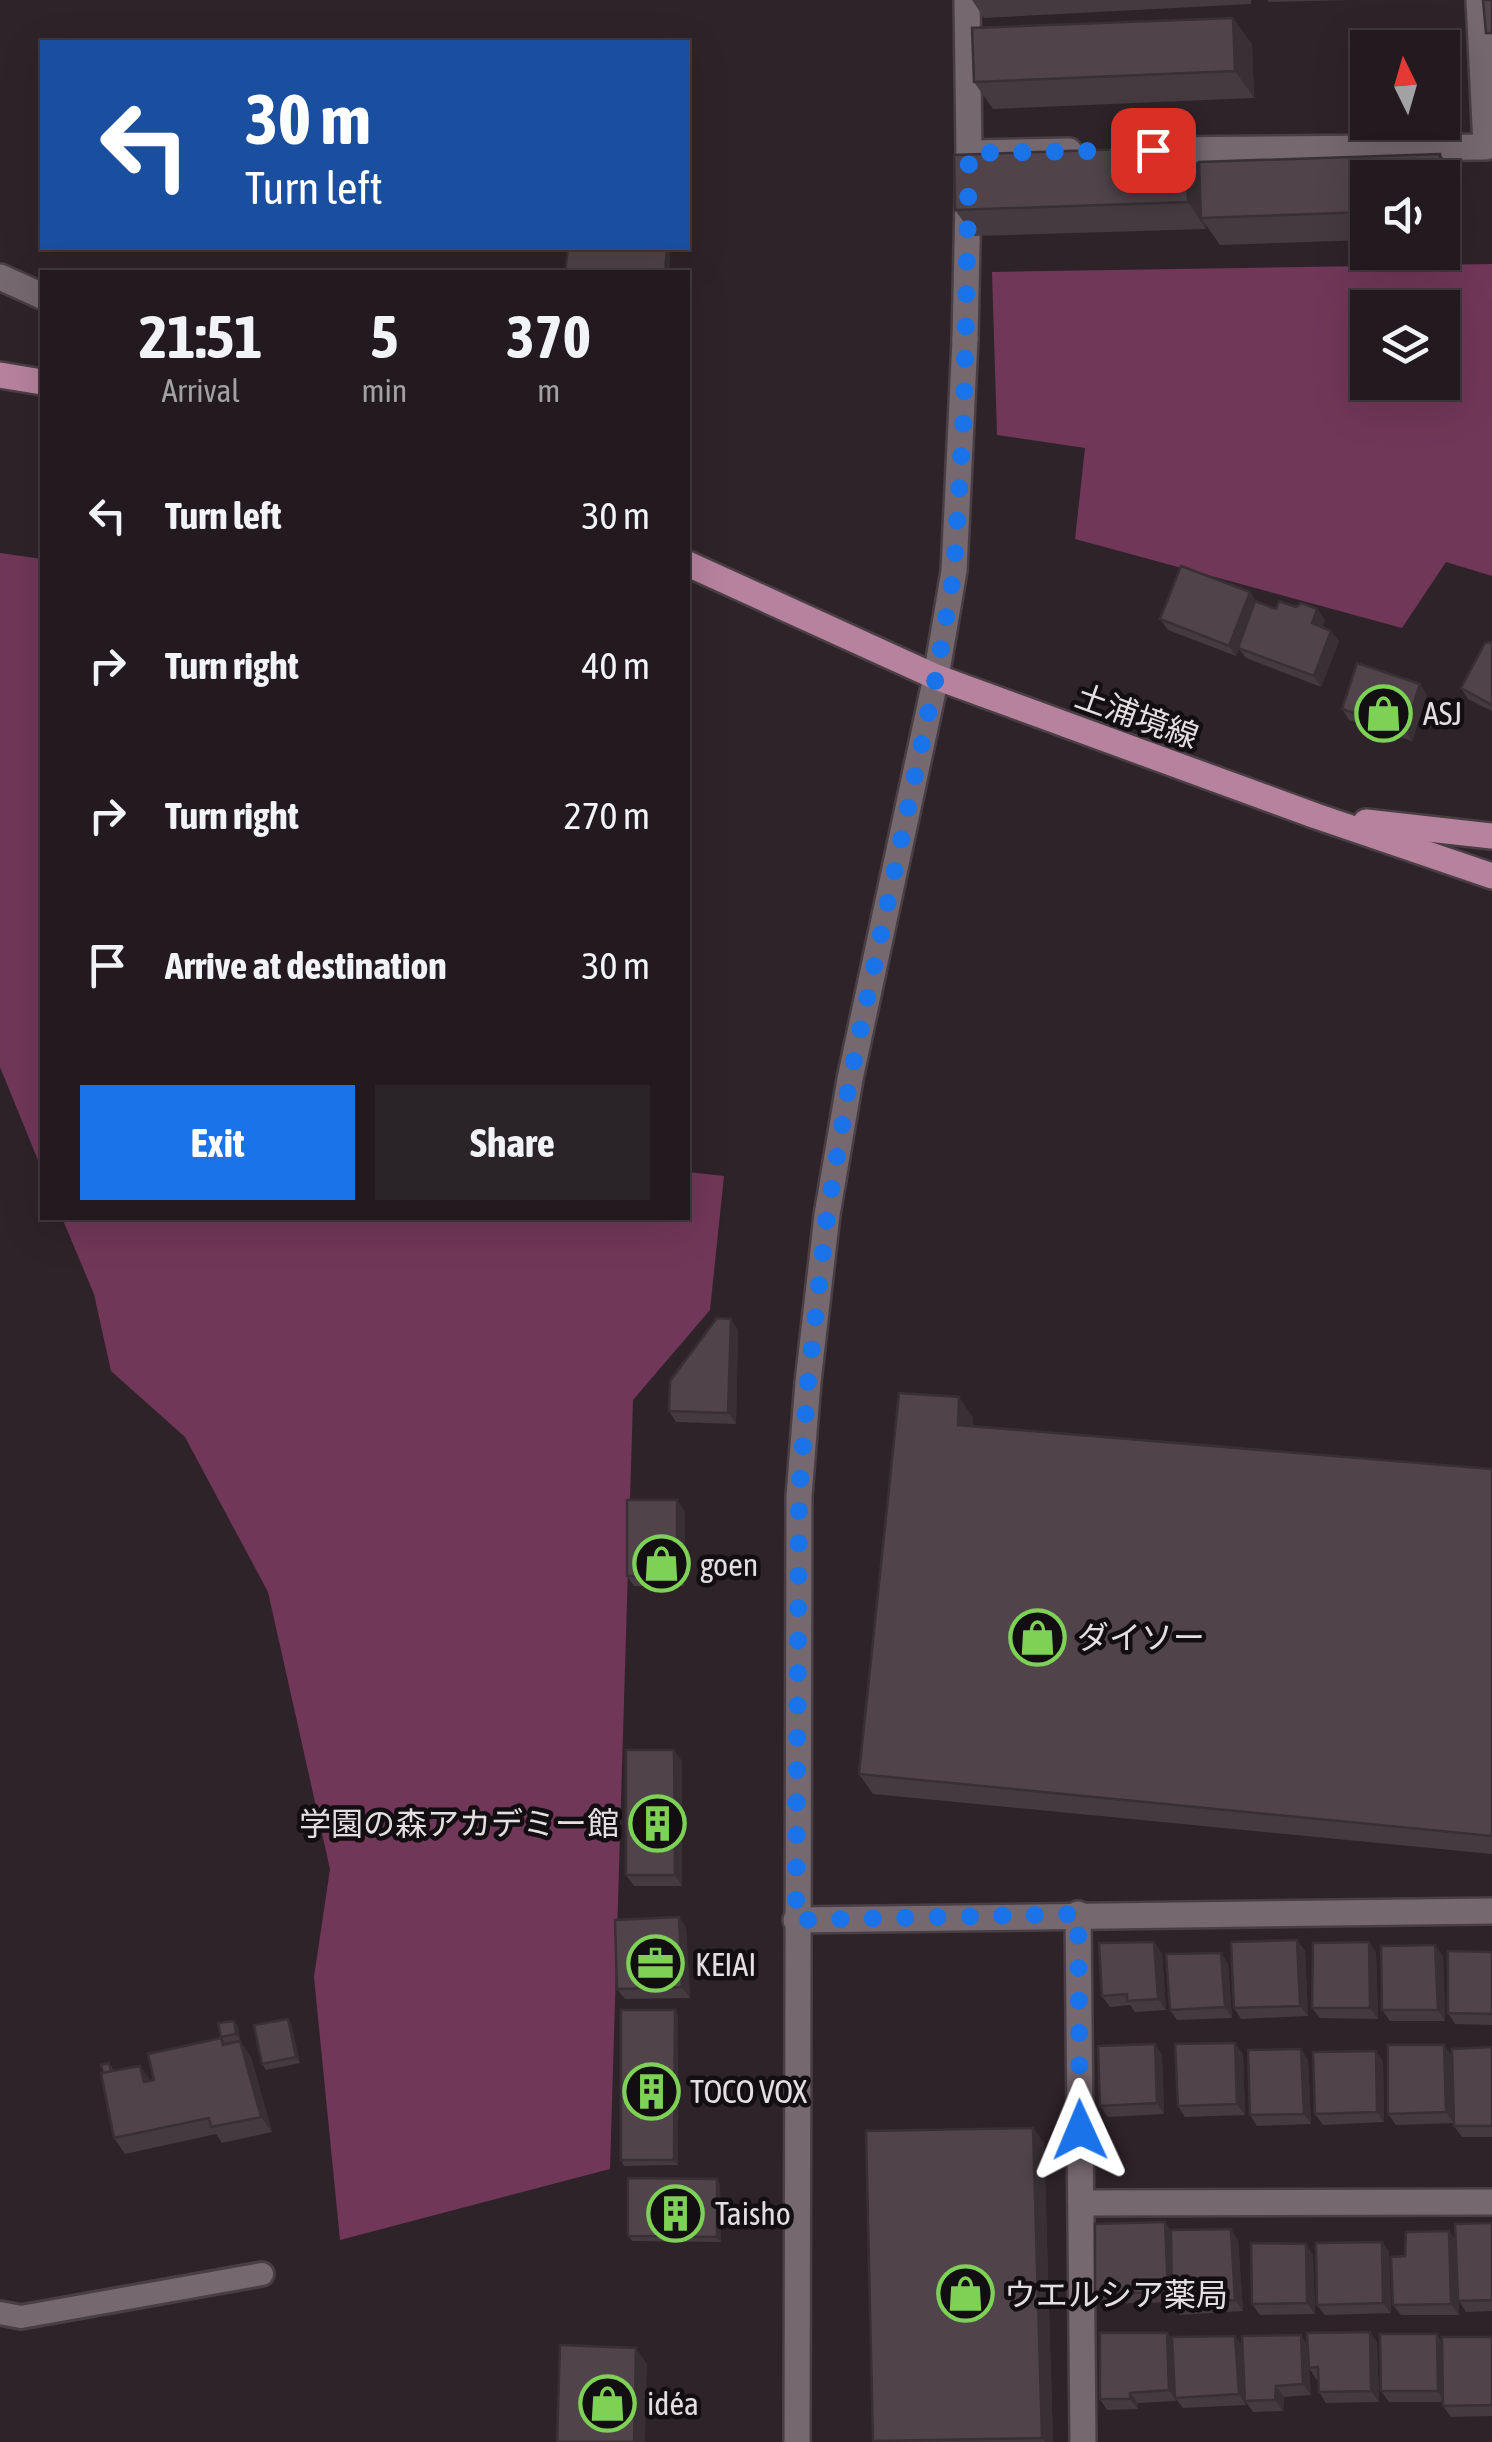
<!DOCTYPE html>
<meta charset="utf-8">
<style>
:root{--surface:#221a1f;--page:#2a2328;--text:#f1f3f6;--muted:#a2a1a4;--line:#3f383d;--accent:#1a73e8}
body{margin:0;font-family:"Asap Condensed","Noto Sans JP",sans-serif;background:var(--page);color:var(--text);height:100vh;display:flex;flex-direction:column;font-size:38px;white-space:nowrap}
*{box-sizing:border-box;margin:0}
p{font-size:32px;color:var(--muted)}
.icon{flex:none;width:55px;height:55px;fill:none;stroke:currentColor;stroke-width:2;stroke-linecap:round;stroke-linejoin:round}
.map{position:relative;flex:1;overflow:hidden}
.sheet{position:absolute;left:40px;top:270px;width:650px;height:950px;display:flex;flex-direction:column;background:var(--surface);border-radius:0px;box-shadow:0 10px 40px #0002,0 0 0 2px var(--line)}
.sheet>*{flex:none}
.guide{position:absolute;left:40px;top:40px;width:650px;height:210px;border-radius:0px;box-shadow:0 10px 40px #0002,0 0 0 2px var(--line);background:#1a4fa0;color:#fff;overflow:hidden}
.needle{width:65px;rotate:355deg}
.controls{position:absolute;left:1350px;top:30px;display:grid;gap:20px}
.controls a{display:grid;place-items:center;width:110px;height:110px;border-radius:0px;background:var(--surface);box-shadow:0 10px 40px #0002,0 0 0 2px var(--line);font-size:50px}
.pin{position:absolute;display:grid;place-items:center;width:85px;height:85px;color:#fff;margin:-42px;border-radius:20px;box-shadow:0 5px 15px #0006}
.me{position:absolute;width:110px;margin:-55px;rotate:359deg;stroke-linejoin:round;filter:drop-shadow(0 0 8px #0008)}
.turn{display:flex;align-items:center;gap:35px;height:210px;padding:0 40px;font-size:45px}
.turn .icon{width:130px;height:130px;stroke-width:2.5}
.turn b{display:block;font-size:70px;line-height:85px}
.eta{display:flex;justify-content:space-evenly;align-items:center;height:170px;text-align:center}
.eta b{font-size:60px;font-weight:700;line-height:70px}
.button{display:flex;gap:20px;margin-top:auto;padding:20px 40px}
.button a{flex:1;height:115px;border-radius:0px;background:var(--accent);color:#fff;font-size:40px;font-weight:700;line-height:115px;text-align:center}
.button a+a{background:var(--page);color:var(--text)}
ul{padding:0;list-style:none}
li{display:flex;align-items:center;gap:30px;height:150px;padding:0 40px}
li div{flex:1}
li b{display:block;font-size:38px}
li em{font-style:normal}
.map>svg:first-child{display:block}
.green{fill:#713758;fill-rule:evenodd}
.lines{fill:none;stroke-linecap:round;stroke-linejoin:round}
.service-casing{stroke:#483e44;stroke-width:28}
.minor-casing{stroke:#483e44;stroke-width:30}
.tertiary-casing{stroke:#483e44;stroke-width:30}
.primary-casing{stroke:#483e44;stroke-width:30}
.service{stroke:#75686e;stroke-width:22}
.minor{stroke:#75686e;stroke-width:25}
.tertiary{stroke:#75686e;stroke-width:25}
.primary{stroke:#b7829e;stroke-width:25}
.wall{fill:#453a40}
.shaded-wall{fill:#383034}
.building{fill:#50444a;stroke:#383034;stroke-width:2.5}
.route{stroke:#1a73e8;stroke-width:18;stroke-dasharray:0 32.4}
.labels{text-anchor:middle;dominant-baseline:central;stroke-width:9;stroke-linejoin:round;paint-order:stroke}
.poi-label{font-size:32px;fill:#e5dee1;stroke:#130e11;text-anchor:start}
.street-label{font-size:32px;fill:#e5dee1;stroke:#130e11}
</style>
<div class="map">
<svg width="1492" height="2442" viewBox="0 0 1492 2442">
<rect width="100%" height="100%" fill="#2e2329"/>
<g class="green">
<path d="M 1492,264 L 1492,576 L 1446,562 L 1402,628 L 1075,539 L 1085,448 L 997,435 L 992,272 ZM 1368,308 L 1442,308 L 1442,382 L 1368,382 Z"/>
<polygon points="0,553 42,559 42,1170 0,1067"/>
<polygon points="688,1172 724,1176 710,1310 633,1400 610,2169 340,2240 314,1977 330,1869 268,1592 185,1437 111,1371 94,1294 62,1218 688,1218"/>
</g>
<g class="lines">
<defs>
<polyline id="service" points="0,2313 21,2317 262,2274"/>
<g id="minor">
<polyline points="1154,150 1486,147 1479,0"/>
<polyline points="969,153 1069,151"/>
<polyline points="0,277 42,296"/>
<polyline points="965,339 969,153 967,0"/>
<polyline points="1078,1914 1083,2442"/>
<polyline points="796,1920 1492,1911"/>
<polyline points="1081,2203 1492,2202"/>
</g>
<polyline id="tertiary" points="797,2442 799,1496 808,1382 827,1215 850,1079 936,677 954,571 965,339"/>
<g id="primary">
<polyline points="0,375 42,382"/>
<polyline points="688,564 936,677 1316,816 1492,876"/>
<polyline points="1366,822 1492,836"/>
</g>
</defs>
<use href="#service" class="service-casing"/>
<use href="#minor" class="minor-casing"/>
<use href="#tertiary" class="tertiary-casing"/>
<use href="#primary" class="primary-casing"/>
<use href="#service" class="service"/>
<use href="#minor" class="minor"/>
<use href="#tertiary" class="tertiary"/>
<use href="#primary" class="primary"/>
</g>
<g class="wall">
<polygon points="972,0 1251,0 1251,4 984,18"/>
<polygon points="1267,0 1352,0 1269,2"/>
<polygon points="1252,44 1254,98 993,109 974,82"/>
<polygon points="1186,147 1199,166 1199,162 1440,154 1459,181 1460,236 1442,237 1442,178 1368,178 1368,240 1220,245 1206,225 1206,229 974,236 955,210 954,155"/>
<polygon points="1256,602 1276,609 1296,607 1317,609 1325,620 1322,627 1339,641 1321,687 1246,658 1239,649 1236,656 1168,630 1160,619"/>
<polygon points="1492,643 1492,711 1468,699 1461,688"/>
<polygon points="1427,695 1412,741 1349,720 1342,709"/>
<polygon points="738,1330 736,1424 676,1422 669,1411"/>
<polygon points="973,1417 973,1426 1492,1469 1492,1854 873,1794 859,1774"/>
<polygon points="685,1511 684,1586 634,1586 627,1576"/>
<polygon points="682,1761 682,1886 634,1886 626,1875"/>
<polygon points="679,1917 686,1928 690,1998 625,1999 617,1989"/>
<polygon points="1297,1940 1305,1951 1308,2016 1241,2019 1234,2008"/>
<polygon points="1376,1952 1378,2019 1320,2018 1312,2008"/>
<polygon points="1492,1952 1492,2025 1455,2024 1448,2013"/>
<polygon points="1162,1953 1166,2010 1135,2012 1130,2005 1110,2007 1102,1996"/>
<polygon points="1221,1953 1228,1964 1232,2018 1177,2020 1170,2010"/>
<polygon points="1443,1956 1445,2021 1390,2021 1382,2010"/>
<polygon points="675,2010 678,2016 678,2165 624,2166 621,2160"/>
<polygon points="234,2021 238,2027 240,2040 225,2043 221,2037"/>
<polygon points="291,2024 300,2063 266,2070 262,2064"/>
<polygon points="221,2038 225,2044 251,2057 272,2132 222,2143 216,2134 125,2154 114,2138 103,2073 109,2063 114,2071 140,2066 150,2081"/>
<polygon points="1155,2044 1162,2055 1164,2114 1108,2117 1100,2106"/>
<polygon points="1444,2045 1454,2123 1396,2125 1388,2114"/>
<polygon points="1492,2047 1492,2137 1462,2137 1454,2126"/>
<polygon points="1376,2051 1383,2062 1384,2122 1323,2125 1315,2114"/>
<polygon points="1243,2054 1245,2115 1185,2117 1178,2106"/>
<polygon points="1308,2060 1311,2124 1257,2126 1250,2115"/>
<polygon points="1033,2128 1044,2143 1053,2442 874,2442"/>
<polygon points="720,2185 721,2242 632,2241 628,2236"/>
<polygon points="1492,2223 1492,2311 1466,2312 1459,2301 1459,2315 1401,2315 1393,2305 1456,2241"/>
<polygon points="1171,2230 1238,2240 1243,2311 1180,2315 1172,2302 1102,2304 1095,2294"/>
<polygon points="1382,2242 1389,2252 1391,2313 1325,2315 1317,2305"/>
<polygon points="1313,2255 1315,2314 1260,2315 1252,2304"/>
<polygon points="1370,2332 1377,2343 1379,2402 1326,2403 1319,2392 1319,2379 1316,2379 1309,2368 1311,2395 1284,2397 1283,2411 1253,2412 1246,2402 1246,2405 1183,2408 1176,2399 1176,2401 1138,2403 1138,2409 1107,2410 1100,2399 1167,2333 1173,2341 1242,2346 1308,2345"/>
<polygon points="1492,2337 1492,2416 1451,2417 1443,2406 1443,2402 1389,2402 1381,2391"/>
</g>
<g class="shaded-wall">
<polygon points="1233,18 1252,44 1254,98 1235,71"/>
<polygon points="1186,147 1205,174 1201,218 1206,225 1206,229 1188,202"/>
<polygon points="1440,154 1459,181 1460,236 1442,211 1442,178 1441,178"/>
<polygon points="667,248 671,248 669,272 665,272"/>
<polygon points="1250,592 1257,603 1236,656 1229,646"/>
<polygon points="1317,609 1325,620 1319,634 1312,623"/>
<polygon points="1331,631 1339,641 1321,687 1314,676"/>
<polygon points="1420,684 1427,695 1412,741 1405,730"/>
<polygon points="731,1319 738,1330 736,1424 728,1413"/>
<polygon points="959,1397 973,1417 972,1445 958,1425"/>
<polygon points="677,1500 685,1511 684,1586 677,1576"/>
<polygon points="674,1750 682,1761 682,1886 675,1875"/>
<polygon points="679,1917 686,1928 690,1998 682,1987"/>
<polygon points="1297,1940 1305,1951 1308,2016 1300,2006"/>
<polygon points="1154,1942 1162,1953 1166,2010 1158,1999"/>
<polygon points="1369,1942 1376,1952 1378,2019 1370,2008"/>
<polygon points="1435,1945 1443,1956 1445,2021 1438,2010"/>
<polygon points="1221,1953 1228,1964 1232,2018 1225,2007"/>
<polygon points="675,2010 678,2016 678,2165 674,2160"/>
<polygon points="288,2019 291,2024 300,2063 296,2057"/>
<polygon points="234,2021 238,2027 240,2040 236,2034"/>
<polygon points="240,2041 251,2057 272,2132 261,2117"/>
<polygon points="1235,2043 1243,2054 1245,2115 1237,2104"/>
<polygon points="1155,2044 1162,2055 1164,2114 1157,2103"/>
<polygon points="1444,2045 1452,2056 1454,2123 1446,2112"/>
<polygon points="1301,2049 1308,2060 1311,2124 1304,2114"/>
<polygon points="1376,2051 1383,2062 1384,2122 1377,2112"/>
<polygon points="140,2066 151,2081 144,2082"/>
<polygon points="1033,2128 1044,2143 1053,2442 1045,2442 1042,2438"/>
<polygon points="717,2179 720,2185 721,2242 717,2237"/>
<polygon points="1165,2222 1173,2233 1175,2302 1168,2292"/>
<polygon points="1231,2229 1238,2240 1243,2311 1235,2300"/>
<polygon points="1449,2231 1457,2242 1459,2315 1451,2304"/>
<polygon points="1382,2242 1389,2252 1391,2313 1383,2303"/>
<polygon points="1306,2244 1313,2255 1315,2314 1307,2303"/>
<polygon points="1370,2332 1377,2343 1379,2402 1371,2391"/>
<polygon points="1167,2333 1174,2343 1176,2401 1169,2390"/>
<polygon points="1437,2334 1444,2345 1445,2402 1438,2391"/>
<polygon points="1301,2335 1308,2346 1311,2395 1303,2384"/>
<polygon points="1235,2336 1243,2346 1246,2405 1239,2394"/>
<polygon points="636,2348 647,2364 645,2442 634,2442"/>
<polygon points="1276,2386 1284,2397 1283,2411 1275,2400"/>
<polygon points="1130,2393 1138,2403 1138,2409 1130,2399"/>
</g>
<g class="building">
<polygon points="1483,0 1492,0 1492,33 1486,33"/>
<polygon points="1233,18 1235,71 974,82 972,28"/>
<polygon points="1186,147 1188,202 955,210 954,155"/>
<polygon points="1440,154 1441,178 1368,178 1368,212 1201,218 1199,162"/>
<polygon points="568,248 667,248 665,272 565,272"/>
<polygon points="1181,566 1250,592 1229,646 1160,619"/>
<polygon points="1255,601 1276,609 1279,601 1296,607 1301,603 1317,609 1312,623 1331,631 1314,676 1238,648"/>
<polygon points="1485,643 1492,642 1492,705 1461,688"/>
<polygon points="1357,663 1420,684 1405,730 1342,709"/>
<polygon points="717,1318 731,1319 728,1413 669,1411 670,1381"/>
<polygon points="899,1393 959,1397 958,1425 1492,1469 1492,1836 859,1774"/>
<rect x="627" y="1500" width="50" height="76"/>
<polygon points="626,1750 674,1750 675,1875 626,1875"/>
<polygon points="679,1917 682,1987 617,1989 615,1920"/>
<polygon points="1297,1940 1300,2006 1234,2008 1231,1942"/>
<polygon points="1154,1942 1158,1999 1127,2001 1127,1994 1102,1996 1099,1943"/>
<polygon points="1369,1942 1370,2008 1312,2008 1313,1943"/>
<polygon points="1435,1945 1438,2010 1382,2010 1381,1946"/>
<polygon points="1448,1951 1492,1952 1492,2014 1448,2013"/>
<polygon points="1221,1953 1225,2007 1170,2010 1166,1954"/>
<polygon points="621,2010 675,2010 674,2160 621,2160"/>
<polygon points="288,2019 296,2057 262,2064 254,2025"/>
<polygon points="234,2021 236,2034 221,2037 218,2023"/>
<polygon points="221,2038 223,2045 240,2041 261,2117 211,2127 209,2118 114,2138 101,2073 140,2066 144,2082 154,2080 148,2054"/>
<polygon points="1235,2043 1237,2104 1178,2106 1175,2044"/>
<polygon points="1155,2044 1157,2103 1100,2106 1098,2046"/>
<polygon points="1388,2045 1444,2045 1446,2112 1388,2114"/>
<polygon points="1492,2047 1492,2126 1454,2126 1452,2049"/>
<polygon points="1301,2049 1304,2114 1250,2115 1248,2050"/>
<polygon points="1376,2051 1377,2112 1315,2114 1313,2052"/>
<polygon points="109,2063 111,2071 103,2073 101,2065"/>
<polygon points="1033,2128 1042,2438 873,2441 866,2131"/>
<polygon points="628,2178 717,2179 717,2237 628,2236"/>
<polygon points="1165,2222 1168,2292 1095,2294 1095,2224"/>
<polygon points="1492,2223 1492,2300 1458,2301 1455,2224"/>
<polygon points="1231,2229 1235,2300 1172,2304 1171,2230"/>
<polygon points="1449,2231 1451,2304 1393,2305 1391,2257 1405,2256 1406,2232"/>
<polygon points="1382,2242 1383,2303 1317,2305 1316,2243"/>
<polygon points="1251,2243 1306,2244 1307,2303 1252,2304"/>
<polygon points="1370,2332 1371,2391 1319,2392 1318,2367 1309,2368 1307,2333"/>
<polygon points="1100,2333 1167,2333 1169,2390 1130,2393 1130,2399 1100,2399"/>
<polygon points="1380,2334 1437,2334 1438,2391 1381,2391"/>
<polygon points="1301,2335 1303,2384 1276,2386 1275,2400 1245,2401 1242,2336"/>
<polygon points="1235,2336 1239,2394 1175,2398 1172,2337"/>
<polygon points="1442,2337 1492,2337 1492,2405 1443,2406"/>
<polygon points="560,2345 636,2348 634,2442 557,2442"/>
</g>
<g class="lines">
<polyline class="route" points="1080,2130 1078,1914 796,1920 799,1496 808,1382 827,1216 850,1079 936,677 954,571 964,412 969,153 1153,150"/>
</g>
<defs>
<symbol id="shop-ring" viewBox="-11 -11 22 22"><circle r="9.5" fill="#130e11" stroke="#7dd154" stroke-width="1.5"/><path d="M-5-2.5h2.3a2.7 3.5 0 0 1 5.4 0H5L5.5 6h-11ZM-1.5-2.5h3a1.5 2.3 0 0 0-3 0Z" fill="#7dd154"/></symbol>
<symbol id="building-ring" viewBox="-11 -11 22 22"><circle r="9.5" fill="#130e11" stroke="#7dd154" stroke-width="1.5"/><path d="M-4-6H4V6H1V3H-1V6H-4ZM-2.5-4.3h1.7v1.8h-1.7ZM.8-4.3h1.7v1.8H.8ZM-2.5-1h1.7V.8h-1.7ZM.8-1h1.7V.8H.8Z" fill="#7dd154"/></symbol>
<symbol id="office-ring" viewBox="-11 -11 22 22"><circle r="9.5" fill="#130e11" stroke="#7dd154" stroke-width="1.5"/><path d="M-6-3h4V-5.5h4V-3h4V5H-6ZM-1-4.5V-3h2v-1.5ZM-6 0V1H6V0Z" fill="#7dd154"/></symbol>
</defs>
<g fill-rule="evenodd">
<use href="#shop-ring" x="1352" y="682" width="63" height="63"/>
<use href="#shop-ring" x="630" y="1532" width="63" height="63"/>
<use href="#shop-ring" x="1006" y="1606" width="63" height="63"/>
<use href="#building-ring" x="626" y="1792" width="63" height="63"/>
<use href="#office-ring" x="624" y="1932" width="63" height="63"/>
<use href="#building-ring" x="620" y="2060" width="63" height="63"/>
<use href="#building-ring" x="644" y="2182" width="63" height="63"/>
<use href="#shop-ring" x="934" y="2262" width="63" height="63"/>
<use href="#shop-ring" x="576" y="2372" width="63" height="63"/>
</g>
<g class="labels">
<g class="poi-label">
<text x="1423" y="713">ASJ</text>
<text x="700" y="1564">goen</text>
<text x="1077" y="1637">ダイソー</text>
<text x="619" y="1823" text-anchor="end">学園の森アカデミー館</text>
<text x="695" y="1964">KEIAI</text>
<text x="690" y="2091">TOCO VOX</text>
<text x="715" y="2213">Taisho</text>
<text x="1004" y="2294">ウエルシア薬局</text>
<text x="647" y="2403">idéa</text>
</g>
<g class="street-label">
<text transform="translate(1137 716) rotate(20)">土浦境線</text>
</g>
</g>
</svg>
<div class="controls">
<a><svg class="needle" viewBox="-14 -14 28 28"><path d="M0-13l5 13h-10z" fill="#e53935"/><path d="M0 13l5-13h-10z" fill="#a2a1a4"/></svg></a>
<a><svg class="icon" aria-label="sound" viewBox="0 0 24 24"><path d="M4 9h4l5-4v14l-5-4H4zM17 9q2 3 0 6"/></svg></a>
<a><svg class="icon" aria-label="layers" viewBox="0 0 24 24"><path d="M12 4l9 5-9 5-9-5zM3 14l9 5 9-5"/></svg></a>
</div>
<div class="pin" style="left:1153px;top:150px;background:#d93025"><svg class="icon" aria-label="arrive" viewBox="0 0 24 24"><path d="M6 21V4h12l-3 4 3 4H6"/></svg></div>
<svg class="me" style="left:1080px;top:2130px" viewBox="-20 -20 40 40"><path d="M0-17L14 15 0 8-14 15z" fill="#1a73e8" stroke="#fff" stroke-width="4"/></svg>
<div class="guide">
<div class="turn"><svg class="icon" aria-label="left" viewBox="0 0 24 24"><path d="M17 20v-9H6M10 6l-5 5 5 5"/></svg><div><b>30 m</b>Turn left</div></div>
</div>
<section class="sheet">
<div class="eta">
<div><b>21:51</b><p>Arrival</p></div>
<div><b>5</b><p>min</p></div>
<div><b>370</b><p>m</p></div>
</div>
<ul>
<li><svg class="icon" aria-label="left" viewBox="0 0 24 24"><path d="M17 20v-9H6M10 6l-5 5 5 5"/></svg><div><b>Turn left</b></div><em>30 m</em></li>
<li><svg class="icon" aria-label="right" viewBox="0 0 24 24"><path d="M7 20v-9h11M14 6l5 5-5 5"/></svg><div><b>Turn right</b></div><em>40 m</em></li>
<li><svg class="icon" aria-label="right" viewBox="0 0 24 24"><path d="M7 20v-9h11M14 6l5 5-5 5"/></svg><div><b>Turn right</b></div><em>270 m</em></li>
<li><svg class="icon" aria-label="arrive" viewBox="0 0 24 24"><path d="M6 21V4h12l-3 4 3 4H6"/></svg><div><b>Arrive at destination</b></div><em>30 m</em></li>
</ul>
<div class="button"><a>Exit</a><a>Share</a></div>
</section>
</div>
